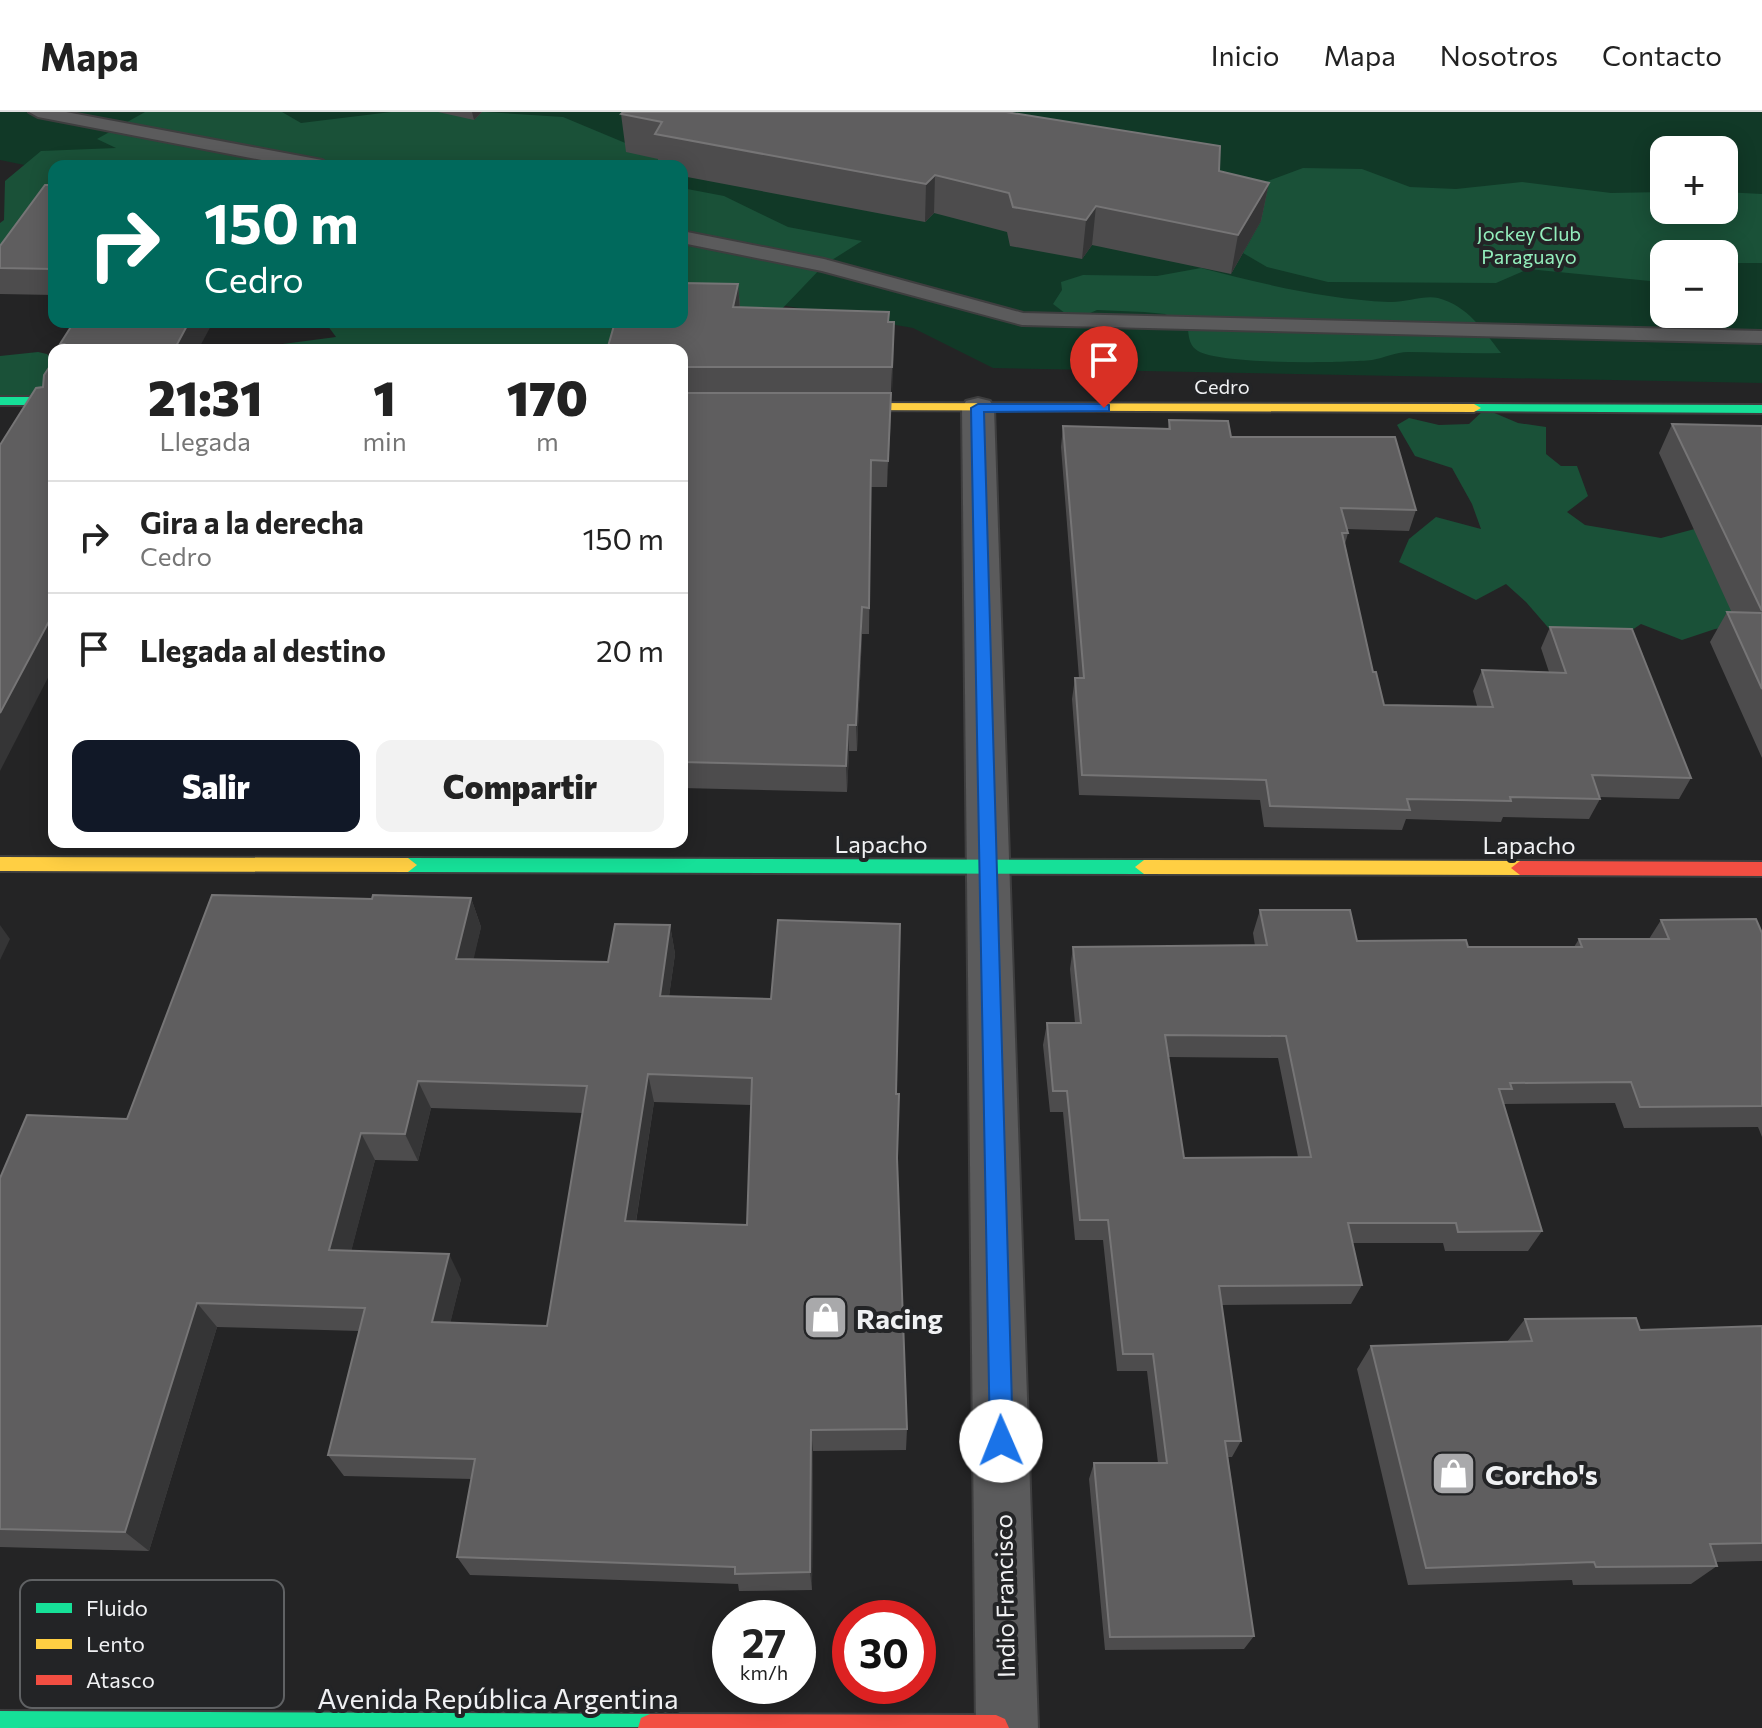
<!DOCTYPE html>
<html lang="es">
<meta charset="utf-8">
<style>
:root{--surface:#fff;--page:#f2f2f2;--text:#222;--muted:#767676;--line:#e0e0e0;--accent:#111827}
body{margin:0;font-family:Commissioner,sans-serif;background:var(--page);color:var(--text);height:100vh;display:flex;flex-direction:column;font-size:30px;white-space:nowrap}
*{box-sizing:border-box;margin:0}
p{font-size:26px;color:var(--muted)}
.icon{flex:none;width:44px;height:44px;fill:none;stroke:currentColor;stroke-width:2;stroke-linecap:round;stroke-linejoin:round}
.map{position:relative;flex:1;overflow:hidden}
.panel{position:absolute;left:48px;top:232px;width:640px;height:504px;display:flex;flex-direction:column;background:var(--surface);border-radius:16px;box-shadow:0 4px 20px #0003}
.panel>*{flex:none}
.guide{position:absolute;left:48px;top:48px;width:640px;height:168px;border-radius:16px;box-shadow:0 4px 20px #0003;background:#00695c;color:#fff;overflow:hidden}
.tools{position:absolute;left:1650px;top:24px;display:grid;gap:16px}
.tools a{display:grid;place-items:center;width:88px;height:88px;border-radius:16px;background:var(--surface);box-shadow:0 4px 20px #0003;font-size:40px}
.speed{position:absolute;left:712px;top:1488px;display:flex;gap:16px;font-size:40px;font-weight:700;text-align:center}
.speed>*{display:grid;place-content:center;width:104px;height:104px;border-radius:50%;background:var(--surface);box-shadow:0 4px 20px #0003;line-height:1}
.speed small{font-size:20px;font-weight:400}
.speed .limit{border:12px solid #d22;background:#fff;color:#111}
.pin{position:absolute;display:grid;place-items:center;width:68px;height:68px;color:#fff;margin:-82px -34px;border-radius:50% 50% 50% 0;rotate:-45deg;box-shadow:0 0 8px #0007}
.pin .icon{rotate:45deg}
.me{position:absolute;width:88px;margin:-44px;rotate:359deg;stroke-linejoin:round;filter:drop-shadow(0 0 6px #0008)}
.turn{display:flex;align-items:center;gap:28px;height:168px;padding:0 24px;font-size:36px}
.turn .icon{width:104px;height:104px;stroke-width:2.5}
.turn b{display:block;font-size:56px;line-height:68px}
.eta{display:flex;justify-content:space-evenly;align-items:center;height:136px;text-align:center}
.eta b{font-size:48px;font-weight:800;line-height:56px}
.primary-button{display:flex;gap:16px;margin-top:auto;padding:16px 24px}
.primary-button a{flex:1;height:92px;border-radius:16px;background:var(--accent);color:#fff;font-size:32px;font-weight:800;line-height:92px;text-align:center}
.primary-button a+a{background:var(--page);color:var(--text)}
ul{padding:0;list-style:none}
li{display:flex;align-items:center;gap:24px;height:112px;padding:0 24px;border-top:2px solid var(--line)}
li div{flex:1}
li b{display:block;font-size:30px}
li em{font-style:normal}
header{display:flex;align-items:center;gap:48px;box-sizing:border-box;height:112px;padding:0 40px;background:var(--surface);border-bottom:2px solid var(--line)}
header strong{font-size:38px}
nav{display:flex;gap:44px;margin-inline-start:auto;font-size:28px}
.map>svg:first-child{display:block}
.green{fill:#113927;fill-rule:evenodd}
.forest{fill:#1a5138}
.lines{fill:none;stroke-linecap:round;stroke-linejoin:round}
.lane-casing{stroke:#3e3e3f;stroke-width:4}
.street-casing{stroke:#3e3e3f;stroke-width:4}
.fast-casing{stroke:#3e3e3f;stroke-width:4}
.slow-casing{stroke:#3e3e3f;stroke-width:4}
.jam-casing{stroke:#3e3e3f;stroke-width:4}
.lane{fill:#5b5b5c;fill-rule:evenodd}
.street{fill:#5b5b5c;fill-rule:evenodd}
.fast{fill:#16e098;fill-rule:evenodd}
.slow{fill:#ffcf43;fill-rule:evenodd}
.jam{fill:#f24e42;fill-rule:evenodd}
.wall{fill:#4d4c4d;fill-rule:evenodd}
.shaded-wall{fill:#353536}
.building{fill:#5f5e5f;stroke:#767576;stroke-width:2;fill-rule:evenodd}
.route{fill:#1a73e8;stroke:#114b97;stroke-width:2}
.labels{text-anchor:middle;dominant-baseline:central;stroke-width:8;stroke-linejoin:round;paint-order:stroke}
.far-park-label{font-size:20px;fill:#93eebc;stroke:#232426}
.far-street-label{font-size:20px;fill:#f0f1f3;stroke:#232426}
.street-label{font-size:24px;fill:#f0f1f3;stroke:#232426}
.near-poi-label{font-size:28px;font-weight:bold;fill:#f0f1f3;stroke:#232426;text-anchor:start}
.near-street-label{font-size:28px;fill:#f0f1f3;stroke:#232426}
.key{fill:#232426;stroke:#606264;stroke-width:2}
.key-label{font-size:22px;fill:#f0f1f3}
</style>
<header>
<strong>Mapa</strong>
<nav><a>Inicio</a><a>Mapa</a><a>Nosotros</a><a>Contacto</a></nav>
</header>
<div class="map">
<svg width="1762" height="1616" viewBox="0 0 1762 1616">
<rect width="100%" height="100%" fill="#242425"/>
<path class="green" d="M 0,0 L 1762,0 L 1762,271 L 993,256 L 913,216 L 682,176 L 682,54 L 54,54 L 54,59 L 0,48 ZM 1664,38 L 1724,38 L 1724,98 L 1664,98 ZM 1664,142 L 1724,142 L 1724,202 L 1664,202 Z"/>
<g class="forest">
<polygon points="145,0 282,0 301,11 391,0 485,0 563,5 666,48 628,54 54,54 54,153 0,154 0,111 4,108 5,69 41,39 116,36 97,27"/>
<polygon points="1303,56 1362,57 1410,75 1456,77 1522,70 1611,81 1664,80 1664,98 1724,98 1724,80 1762,82 1762,151 1724,151 1724,142 1664,142 1664,169 1660,170 1528,157 1496,171 1328,170 1267,155 1243,141 1261,109 1260,72"/>
<polygon points="682,76 724,84 788,115 862,129 824,153 780,199 609,238 237,238 336,225 325,210 682,210"/>
<path d="M 1201,156 C 1262,172 1325,187 1389,190 C 1404,191 1423,183 1438,186 C 1468,194 1483,218 1501,241 C 1470,242 1439,240 1408,240 C 1396,240 1384,246 1372,248 C 1340,251 1223,253 1198,239 C 1190,234 1189,227 1188,218 L 1165,202 L 1144,200 L 1097,198 L 1074,208 L 1053,192 L 1062,178 L 1061,170 L 1083,163 L 1157,164 Z"/>
<polygon points="38,240 47,242 54,249 49,278 0,293 0,244"/>
<polygon points="1485,297 1518,311 1546,315 1546,342 1561,354 1577,354 1588,384 1567,400 1585,413 1661,426 1702,415 1743,513 1715,517 1682,528 1641,512 1620,526 1552,520 1526,490 1506,472 1476,488 1399,450 1409,427 1436,405 1481,417 1472,392 1452,356 1415,344 1397,313 1409,306 1439,313 1469,312"/>
</g>
<g class="lines">
<defs>
<g id="lane">
<polygon points="29,0 66,0 322,48 331,54 293,54 38,5"/>
<polygon points="682,119 824,147 1023,201 1762,219 1762,231 1022,213 822,159 682,131"/>
</g>
<polygon id="street" points="978,286 990,289 994,296 1038,1616 976,1616 962,296 966,289"/>
<g id="fast">
<rect x="0" y="285" width="54" height="8"/>
<polygon points="1474,292 1762,293 1762,301 1469,299 1467,296"/>
<polygon points="408,746 1144,748 1153,755 1144,762 408,760 399,753"/>
<polygon points="0,1599 650,1602 659,1606 663,1615 0,1616"/>
</g>
<g id="slow">
<polygon points="832,291 1474,292 1481,296 1474,300 827,298 827,292"/>
<polygon points="0,745 408,746 417,753 408,760 0,759"/>
<polygon points="1144,748 1520,749 1529,756 1520,763 1144,762 1135,755"/>
</g>
<g id="jam">
<polygon points="1520,749 1762,750 1762,764 1520,763 1511,756"/>
<polygon points="650,1602 996,1603 1005,1607 1009,1616 638,1616 641,1606"/>
</g>
</defs>
<use href="#lane" class="lane-casing"/>
<use href="#street" class="street-casing"/>
<use href="#fast" class="fast-casing"/>
<use href="#slow" class="slow-casing"/>
<use href="#jam" class="jam-casing"/>
<use href="#lane" class="lane"/>
<use href="#street" class="street"/>
<use href="#fast" class="fast"/>
<use href="#slow" class="slow"/>
<use href="#jam" class="jam"/>
</g>
<g class="wall">
<polygon points="438,0 482,0 474,8"/>
<polygon points="621,2 1219,59 1269,71 1261,109 1231,162 1092,133 1082,147 1010,134 1007,120 934,101 925,110 682,64 682,54 658,54 658,47 626,40"/>
<polygon points="54,73 54,183 0,182 0,134"/>
<polygon points="738,172 740,195 894,210 887,375 871,375 869,522 862,522 857,639 849,639 847,680 682,676 682,238"/>
<polygon points="1169,308 1231,325 1416,398 1409,419 1347,417 1348,421 1345,432 1373,560 1384,593 1477,594 1473,579 1482,558 1549,560 1541,536 1550,515 1691,666 1679,687 1599,685 1600,687 1589,707 1503,705 1501,710 1406,707 1402,718 1264,715 1260,688 1079,683 1072,587 1075,566 1079,566 1061,335 1063,314 1168,316"/>
<polygon points="1672,312 1762,314 1762,646 1710,530 1727,500 1732,501 1659,341"/>
<path d="M 471,786 L 481,815 L 473,847 L 608,850 L 670,813 L 675,842 L 669,884 L 896,982 L 897,1052 L 907,1317 L 906,1338 L 813,1339 L 812,1478 L 739,1479 L 738,1472 L 470,1463 L 457,1445 L 472,1367 L 344,1364 L 328,1343 L 359,1219 L 217,1215 L 149,1439 L 0,1435 L 0,1066 L 127,1007 L 372,787 ZM 654,990 L 751,993 L 747,1113 L 636,1110 ZM 431,996 L 583,1001 L 547,1214 L 450,1211 L 461,1167 L 351,1139 L 375,1048 L 418,1049 Z"/>
<path d="M 1260,798 L 1357,829 L 1468,835 L 1574,835 L 1579,827 L 1649,827 L 1661,808 L 1762,821 L 1762,1025 L 1758,1015 L 1624,1016 L 1615,991 L 1503,992 L 1542,1119 L 1528,1139 L 1445,1139 L 1443,1131 L 1352,1131 L 1362,1173 L 1351,1192 L 1221,1193 L 1241,1329 L 1232,1345 L 1228,1345 L 1254,1524 L 1244,1537 L 1105,1538 L 1089,1367 L 1094,1351 L 1158,1351 L 1147,1259 L 1117,1259 L 1103,1128 L 1075,1128 L 1063,1000 L 1050,1000 L 1043,933 L 1047,911 L 1075,911 L 1070,857 L 1073,835 L 1255,834 L 1253,821 ZM 1168,945 L 1278,946 L 1298,1045 L 1184,1046 Z"/>
<polygon points="1525,1207 1640,1218 1762,1214 1762,1449 1716,1450 1717,1454 1691,1472 1573,1473 1572,1468 1408,1473 1357,1257 1371,1234 1507,1230"/>
</g>
<g class="shaded-wall">
<polygon points="472,0 482,0 474,8"/>
<polygon points="935,63 934,101 925,110 926,72"/>
<polygon points="1269,71 1261,109 1231,162 1238,123"/>
<polygon points="1096,94 1092,133 1082,147 1086,108"/>
<polygon points="738,172 740,198 733,195"/>
<polygon points="189,210 213,210 198,238 174,238"/>
<polygon points="894,210 894,236 892,282 892,255"/>
<polygon points="891,281 891,308 887,375 888,349"/>
<polygon points="862,495 862,522 857,639 856,613"/>
<polygon points="54,500 54,554 0,659 0,601"/>
<polygon points="848,613 849,639 847,680 846,654"/>
<polygon points="471,786 481,815 467,876 456,847"/>
<polygon points="0,813 10,827 0,848"/>
<polygon points="670,813 675,842 665,912 660,884"/>
<polygon points="648,962 654,990 632,1135 625,1109"/>
<polygon points="418,969 431,996 418,1049 405,1022"/>
<polygon points="361,1021 375,1048 345,1163 329,1138"/>
<polygon points="449,1142 461,1167 445,1233 432,1210"/>
<polygon points="197,1191 217,1215 149,1439 125,1420"/>
<polygon points="811,1318 813,1339 812,1478 810,1460"/>
</g>
<g class="building">
<polygon points="623,0 1006,0 1220,34 1219,59 1269,71 1238,123 1096,94 1086,108 1013,95 1009,81 935,63 926,72 655,22 662,10 621,2"/>
<polygon points="45,73 54,73 54,157 0,156 0,134"/>
<polygon points="682,171 738,172 733,195 889,200 888,210 894,210 892,255 682,255 682,238 607,238 615,210 682,210"/>
<polygon points="74,210 189,210 174,238 60,238 64,232 60,232"/>
<polygon points="54,248 54,500 0,601 0,333 36,276 43,275 44,263"/>
<polygon points="682,281 891,281 888,349 871,348 869,496 862,495 856,613 848,613 846,654 682,650"/>
<polygon points="1169,308 1228,309 1231,325 1395,325 1416,398 1341,396 1348,421 1342,421 1373,560 1376,560 1384,593 1493,595 1482,558 1566,561 1550,515 1632,517 1691,666 1592,663 1600,687 1510,685 1511,689 1407,687 1410,698 1270,694 1266,668 1082,663 1075,566 1084,566 1063,314 1170,317"/>
<polygon points="1672,312 1762,314 1762,499"/>
<polygon points="1727,500 1762,501 1762,577"/>
<path d="M 212,783 L 372,787 L 373,783 L 471,786 L 456,847 L 608,850 L 615,812 L 670,813 L 660,884 L 771,887 L 778,808 L 900,812 L 896,982 L 899,982 L 897,1046 L 907,1317 L 811,1318 L 810,1460 L 735,1462 L 735,1455 L 457,1445 L 475,1347 L 328,1343 L 365,1196 L 197,1191 L 125,1420 L 0,1417 L 0,1066 L 27,1003 L 127,1007 ZM 648,962 L 752,966 L 747,1113 L 625,1109 ZM 418,969 L 587,974 L 547,1214 L 432,1210 L 449,1142 L 329,1138 L 361,1021 L 405,1022 Z"/>
<path d="M 1260,798 L 1350,798 L 1357,829 L 1466,828 L 1468,835 L 1582,835 L 1579,827 L 1669,827 L 1661,808 L 1756,807 L 1762,821 L 1762,994 L 1640,995 L 1631,970 L 1510,971 L 1512,977 L 1499,977 L 1542,1119 L 1458,1120 L 1456,1111 L 1348,1111 L 1362,1173 L 1219,1174 L 1241,1329 L 1225,1329 L 1254,1524 L 1110,1525 L 1094,1351 L 1167,1351 L 1153,1242 L 1123,1242 L 1108,1108 L 1080,1108 L 1067,979 L 1053,979 L 1047,911 L 1081,911 L 1073,835 L 1267,833 ZM 1165,923 L 1286,924 L 1311,1045 L 1184,1046 Z"/>
<polygon points="1636,1206 1640,1218 1762,1214 1762,1431 1710,1432 1717,1454 1596,1455 1594,1450 1426,1456 1371,1234 1532,1229 1525,1207"/>
</g>
<polygon class="route" points="1104,292 1109,293 1109,299 984,300 1013,1329 1009,1337 1001,1341 993,1337 990,1329 971,296 978,292"/>
<defs>
<symbol id="shop-square" viewBox="-11 -11 22 22"><rect x="-9" y="-9" width="18" height="18" rx="4" fill="#a9a9ab" stroke="#232426"/><path d="M-5-2.5h2.3a2.7 3.5 0 0 1 5.4 0H5L5.5 6h-11ZM-1.5-2.5h3a1.5 2.3 0 0 0-3 0Z" fill="#fff"/></symbol>
</defs>
<g fill-rule="evenodd">
<use href="#shop-square" x="800" y="1180" width="51" height="51"/>
<use href="#shop-square" x="1428" y="1336" width="51" height="51"/>
</g>
<g class="labels">
<g class="far-park-label">
<text x="1529" y="121">Jockey Club<tspan x="1529" dy="23">Paraguayo</tspan></text>
</g>
<g class="far-street-label">
<text x="1222" y="274">Cedro</text>
</g>
<g class="street-label">
<text x="881" y="731">Lapacho</text>
<text x="1529" y="732">Lapacho</text>
<text transform="translate(1004 1484) rotate(-91)">Indio Francisco</text>
</g>
<g class="near-poi-label">
<text x="856" y="1206">Racing</text>
<text x="1485" y="1362">Corcho's</text>
</g>
<g class="near-street-label">
<text x="498" y="1586">Avenida República Argentina</text>
</g>
</g>
<rect x="20" y="1468" width="264" height="128" rx="12" class="key"/>
<rect x="36" y="1491" width="36" height="10" fill="#16e098"/>
<rect x="36" y="1527" width="36" height="10" fill="#ffcf43"/>
<rect x="36" y="1563" width="36" height="10" fill="#f24e42"/>
<g class="key-label">
<text x="86" y="1504">Fluido</text>
<text x="86" y="1540">Lento</text>
<text x="86" y="1576">Atasco</text>
</g>
</svg>
<div class="tools">
<a>+</a>
<a>−</a>
</div>
<div class="speed"><div>27<small>km/h</small></div><div class="limit">30</div></div>
<div class="pin" style="left:1104px;top:296px;background:#d93025"><svg class="icon" aria-label="arrive" viewBox="0 0 24 24"><path d="M6 21V4h12l-3 4 3 4H6"/></svg></div>
<svg class="me" style="left:1001px;top:1329px" viewBox="-20 -20 40 40"><circle r="19" fill="#fff"/><path d="M0-13L10 11 0 6-10 11z" fill="#1a73e8"/></svg>
<div class="guide">
<div class="turn"><svg class="icon" aria-label="right" viewBox="0 0 24 24"><path d="M7 20v-9h11M14 6l5 5-5 5"/></svg><div><b>150 m</b>Cedro</div></div>
</div>
<section class="panel">
<div class="eta">
<div><b>21:31</b><p>Llegada</p></div>
<div><b>1</b><p>min</p></div>
<div><b>170</b><p>m</p></div>
</div>
<ul>
<li><svg class="icon" aria-label="right" viewBox="0 0 24 24"><path d="M7 20v-9h11M14 6l5 5-5 5"/></svg><div><b>Gira a la derecha</b><p>Cedro</p></div><em>150 m</em></li>
<li><svg class="icon" aria-label="arrive" viewBox="0 0 24 24"><path d="M6 21V4h12l-3 4 3 4H6"/></svg><div><b>Llegada al destino</b></div><em>20 m</em></li>
</ul>
<div class="primary-button"><a>Salir</a><a>Compartir</a></div>
</section>
</div>
